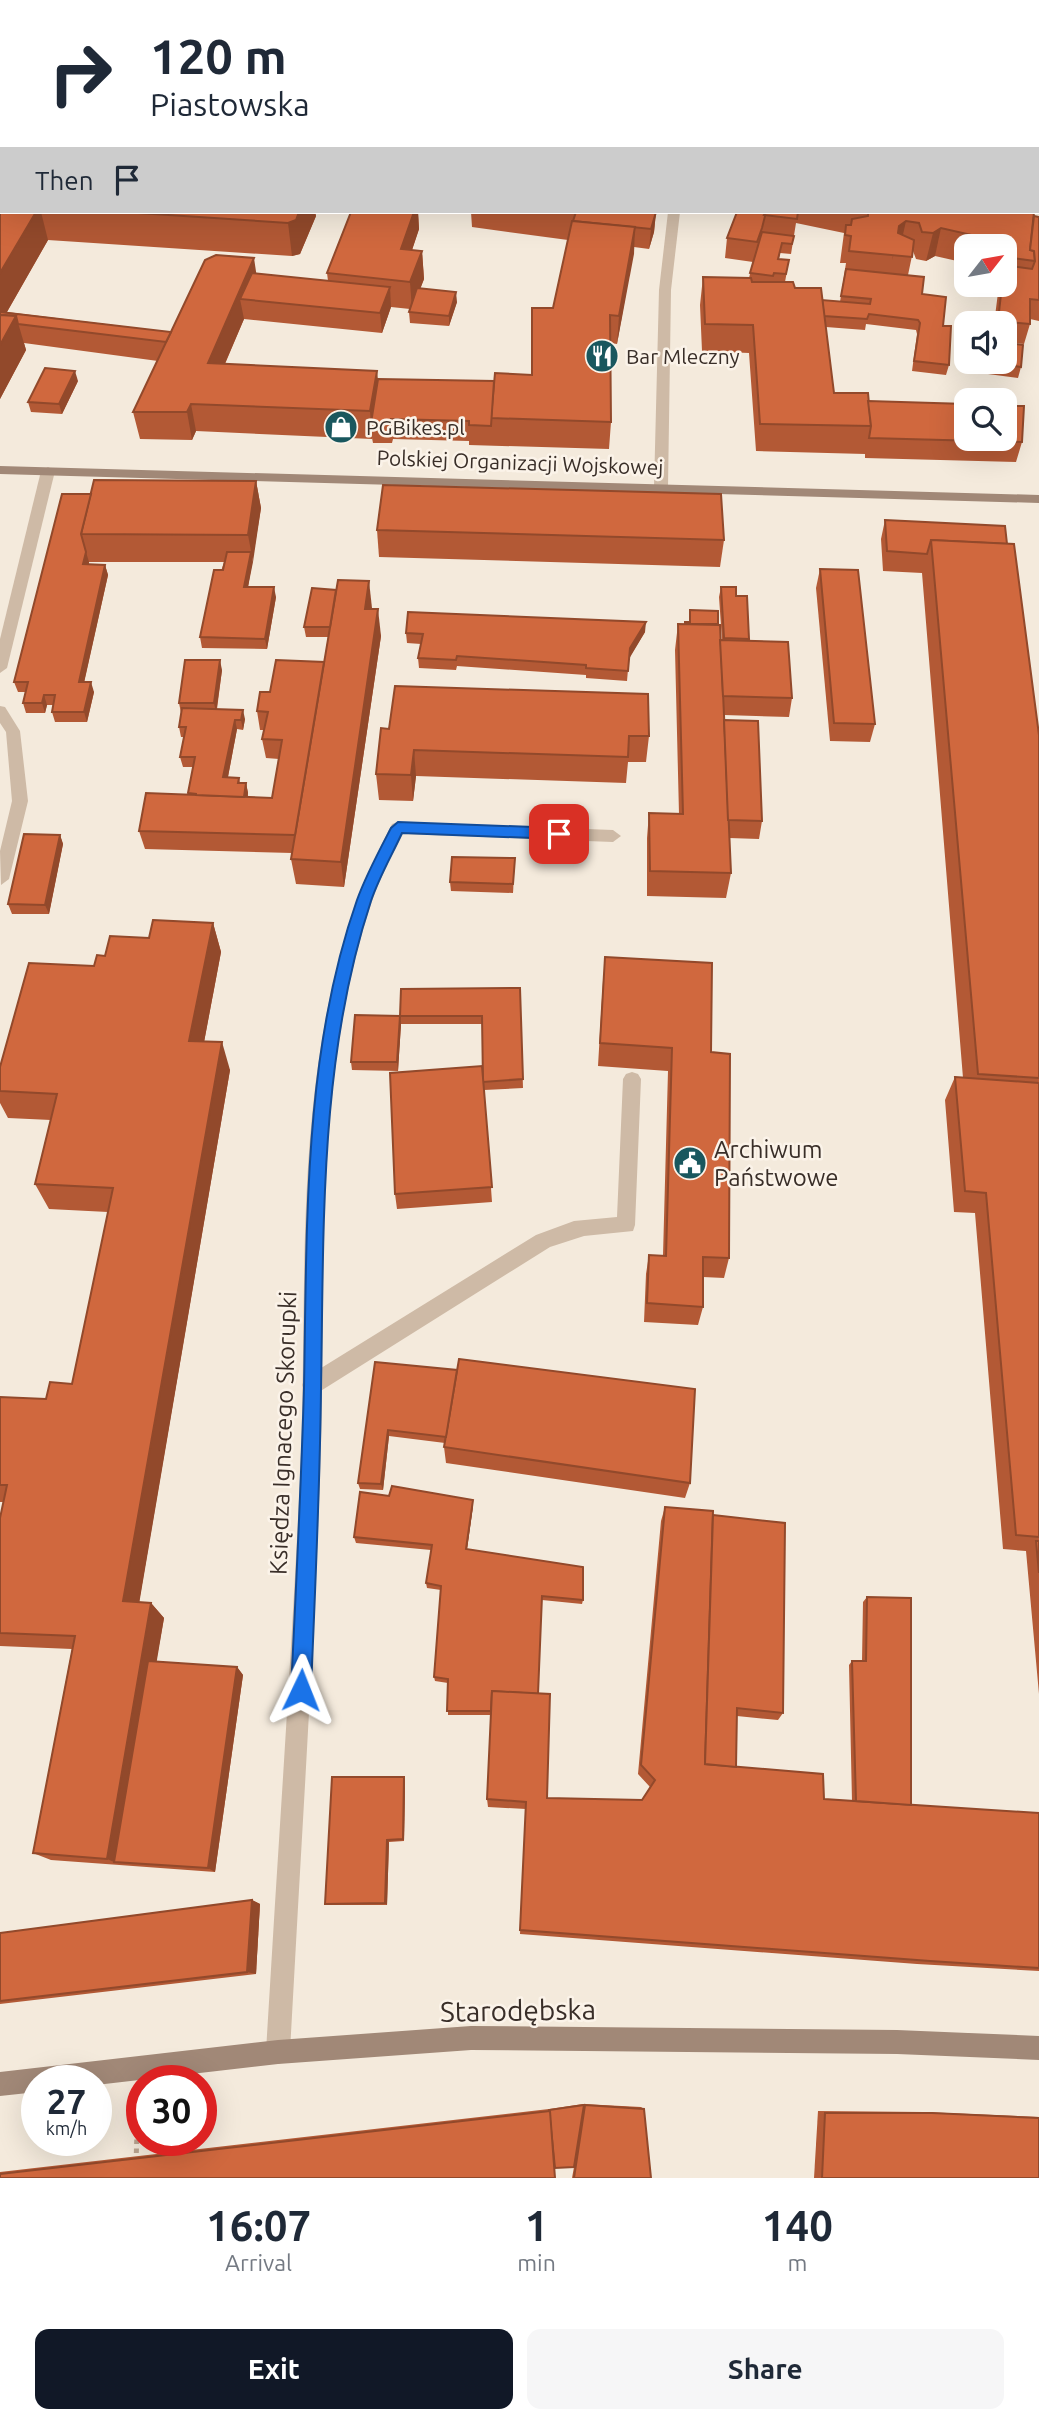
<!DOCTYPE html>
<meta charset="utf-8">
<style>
:root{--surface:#fff;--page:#f6f6f7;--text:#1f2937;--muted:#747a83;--accent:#111827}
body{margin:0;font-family:Ubuntu,sans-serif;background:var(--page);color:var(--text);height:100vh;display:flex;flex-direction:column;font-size:26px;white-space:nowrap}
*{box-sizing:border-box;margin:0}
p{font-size:23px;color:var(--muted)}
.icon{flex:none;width:38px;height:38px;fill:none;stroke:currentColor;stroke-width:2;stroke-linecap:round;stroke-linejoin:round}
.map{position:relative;height:2178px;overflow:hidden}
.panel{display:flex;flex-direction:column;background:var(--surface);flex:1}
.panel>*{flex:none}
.banner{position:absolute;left:0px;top:0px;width:1040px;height:214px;box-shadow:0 7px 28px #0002;background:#fff;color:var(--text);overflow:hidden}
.needle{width:46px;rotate:59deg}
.buttons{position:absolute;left:954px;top:234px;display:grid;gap:14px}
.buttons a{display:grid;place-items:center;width:63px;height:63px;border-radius:14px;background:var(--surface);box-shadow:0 7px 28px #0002;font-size:35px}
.speed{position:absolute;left:21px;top:2065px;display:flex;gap:14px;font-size:35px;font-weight:700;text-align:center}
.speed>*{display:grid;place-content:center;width:91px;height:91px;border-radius:50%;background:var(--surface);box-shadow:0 7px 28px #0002;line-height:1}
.speed small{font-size:18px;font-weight:400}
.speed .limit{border:10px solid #d22;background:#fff;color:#111}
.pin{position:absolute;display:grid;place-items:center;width:60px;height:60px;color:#fff;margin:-30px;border-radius:14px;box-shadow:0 4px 10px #0006}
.me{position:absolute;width:77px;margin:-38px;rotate:2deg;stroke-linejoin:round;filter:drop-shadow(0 0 5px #0008)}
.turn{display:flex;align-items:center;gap:24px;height:147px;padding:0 35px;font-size:32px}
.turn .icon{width:91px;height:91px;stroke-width:2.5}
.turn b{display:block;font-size:49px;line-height:60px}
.then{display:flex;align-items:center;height:66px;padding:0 35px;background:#0003;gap:14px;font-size:26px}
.eta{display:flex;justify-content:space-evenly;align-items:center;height:119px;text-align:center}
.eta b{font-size:42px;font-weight:600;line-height:49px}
.cta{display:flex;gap:14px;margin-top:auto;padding:14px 35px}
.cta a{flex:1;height:80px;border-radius:14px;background:var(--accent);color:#fff;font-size:28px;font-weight:600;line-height:80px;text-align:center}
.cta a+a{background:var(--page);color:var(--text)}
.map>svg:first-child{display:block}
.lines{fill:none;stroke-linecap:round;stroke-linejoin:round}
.path-far1{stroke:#baa490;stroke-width:2.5;stroke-dasharray:2.5 2.5;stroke-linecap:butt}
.path{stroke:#baa490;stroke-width:5;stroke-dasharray:4.5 4.5;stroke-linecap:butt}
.lane{fill:#cebaa6;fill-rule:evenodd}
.street{fill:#cebaa6;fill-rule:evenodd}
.secondary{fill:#a18877;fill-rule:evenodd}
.primary{fill:#7c6557;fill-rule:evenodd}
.wall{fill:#b35935;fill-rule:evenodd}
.shaded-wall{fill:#92492b}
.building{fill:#d0683e;stroke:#92492b;stroke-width:2}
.route{fill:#1a73e8;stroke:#114b97;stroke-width:2}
.labels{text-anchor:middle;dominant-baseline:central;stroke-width:5;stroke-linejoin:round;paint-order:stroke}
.far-poi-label{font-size:21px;fill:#392e28;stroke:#fbf3e9;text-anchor:start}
.far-street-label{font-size:21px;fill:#392e28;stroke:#fbf3e9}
.poi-label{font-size:24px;fill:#392e28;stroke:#fbf3e9;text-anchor:start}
.street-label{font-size:24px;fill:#392e28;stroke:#fbf3e9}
.near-street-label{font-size:28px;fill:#392e28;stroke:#fbf3e9}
</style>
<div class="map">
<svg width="1039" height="2178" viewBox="0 0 1039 2178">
<rect width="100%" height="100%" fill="#f4eadc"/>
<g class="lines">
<polyline class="path-far1" points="346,2 349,0"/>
<polyline class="path" points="136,2162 138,2104"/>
<g class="lane">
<polygon points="412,0 423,0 410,2"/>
<rect x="1038" y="124" width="1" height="6"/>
<rect x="1038" y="157" width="1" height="6"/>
<polygon points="48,467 55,471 7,668 0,673 0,639 41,471"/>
<polygon points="0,706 5,707 20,731 28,801 9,879 1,885 0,851 12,801 6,732 0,723"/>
<polygon points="632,1072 638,1074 641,1079 635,1225 633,1231 584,1236 550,1247 319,1392 312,1394 305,1392 302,1385 305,1378 536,1235 574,1221 617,1217 623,1079 626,1074"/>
</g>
<g class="street">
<polygon points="825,0 835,0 824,2"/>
<polygon points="668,212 680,212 671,290 668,487 661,491 654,487 659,290"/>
<path d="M 398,822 L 613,830 L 621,836 L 613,842 L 403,834 C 392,856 380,878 372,901 C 310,1088 327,1285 320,1478 C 313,1669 300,1861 290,2052 L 287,2061 L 278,2064 L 269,2061 L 266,2052 C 277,1861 291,1670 300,1478 C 310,1258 285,1026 392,824 Z"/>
</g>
<g class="secondary">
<rect x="1038" y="204" width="1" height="6"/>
<polygon points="0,466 1039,495 1039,503 0,474"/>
<polygon points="471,2026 897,2030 1039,2036 1039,2060 897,2054 471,2050 278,2064 96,2085 96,2081 37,2081 37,2092 0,2096 0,2072 278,2040"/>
</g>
<g class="primary">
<polygon points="181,0 192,0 179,2"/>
<polygon points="224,0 236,0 238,2 225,2"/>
<polygon points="270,0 284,0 268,2"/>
<polygon points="0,116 2,116 0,123"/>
<rect x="0" y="150" width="2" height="6"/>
</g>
</g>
<g class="wall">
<rect x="425" y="0" width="166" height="2"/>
<rect x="1038" y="18" width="1" height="83"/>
<polygon points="2,212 315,212 316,216 300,254 292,256 48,240 7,312 171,332 256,274 328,281 327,273 351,212 418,212 419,229 412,250 422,251 424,279 420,289 457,302 449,326 410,323 409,312 410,309 391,307 382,333 244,319 225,364 378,379 494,381 532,375 553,308 568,240 472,227 471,212 656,212 654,232 649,249 634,247 617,344 610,343 611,422 609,449 469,445 469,441 393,439 392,443 373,443 372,438 372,439 196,431 192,440 140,439 133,412 158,361 24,343 26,350 0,399"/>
<path d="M 737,212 L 1034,212 L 1034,216 L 1039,217 L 1039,321 L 1030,319 L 1030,324 L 1024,344 L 1004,342 L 1004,324 L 994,324 L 999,285 L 1004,285 L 1004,247 L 966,247 L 966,263 L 935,256 L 926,261 L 916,259 L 913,251 L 908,275 L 943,326 L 949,365 L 946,375 L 912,371 L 917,334 L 916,330 L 866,324 L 865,330 L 826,327 L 834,393 L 1022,442 L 1016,462 L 865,458 L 865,454 L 756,451 L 749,353 L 702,351 L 700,305 L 703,277 L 749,278 L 753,262 L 725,258 L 727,238 ZM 796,223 L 844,233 L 840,263 L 846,263 L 840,302 L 822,300 L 785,282 L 789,260 L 779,259 L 780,253 L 791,254 Z"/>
<polygon points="988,362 1004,362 1021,367 1018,378 988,374"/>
<polygon points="78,381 62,414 31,412 28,402"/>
<polygon points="256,481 261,508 248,587 276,597 267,649 202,648 200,637 224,562 89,562 89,565 105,565 108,575 84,682 94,692 87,722 55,722 52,712 53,705 47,705 45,713 26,713 23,703 26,692 18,692 14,682 91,494"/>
<polygon points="885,520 1007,544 1039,735 1039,1694 1026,1551 1003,1549 975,1213 954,1212 945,1100 955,1077 963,1078 922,573 883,571 881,539"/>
<polygon points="377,530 724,540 720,567 379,557"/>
<polygon points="820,569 875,724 870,742 830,741 816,588"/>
<polygon points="721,587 749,639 749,641 792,698 789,717 724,715 724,720 762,821 759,839 729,838 731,873 726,898 647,896 647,838 649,813 679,814 675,650 678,624 685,624 689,622 690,610 718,624 720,640 722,640 719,597"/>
<polygon points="372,609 381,636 344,887 296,884 291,859 292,853 145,849 139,831 188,795 193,767 183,767 180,757 184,737 181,737 179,727 181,713 179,703 222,670 217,709 245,719 243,730 237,729 228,777 239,778 240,783 246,783 248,793 248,797 272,798 279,759 266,758 262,739 264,730 260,730 257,711 270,692 324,662 328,637 306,637 304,627"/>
<polygon points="645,632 629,658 627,681 586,678 586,675 457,666 456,670 419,668 418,658 421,644 407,643 406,633"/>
<polygon points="381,728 649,736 646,762 628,762 626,783 416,776 413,801 379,800 376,774"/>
<polygon points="60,835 63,844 49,914 12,914 8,904"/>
<polygon points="515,858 513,893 451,891 450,882"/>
<polygon points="213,923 221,952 204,1042 230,1070 139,1602 151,1603 164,1618 156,1662 237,1667 243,1675 215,1872 51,1860 33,1853 72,1649 0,1646 0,1518 3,1502 0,1502 0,1397 46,1399 72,1384 108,1212 49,1209 35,1184 51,1120 8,1118 0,1103 0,1067 94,966 105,956 149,938"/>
<polygon points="603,981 711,1052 729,1258 724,1278 703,1277 703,1307 698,1325 644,1322 646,1274 649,1255 663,1255 668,1071 598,1066"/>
<polygon points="520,988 523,1088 484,1090 492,1202 397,1209 395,1194 482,1075 482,1024 401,1024 398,1071 352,1070 351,1062 400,1016"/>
<polygon points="375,1362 690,1483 685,1498 446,1463 444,1447 445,1443 389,1436 383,1490 360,1489 358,1483"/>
<polygon points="473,1506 467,1550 583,1600 582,1604 542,1600 538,1694 547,1798 642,1800 650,1787 638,1774 661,1521 665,1507 713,1515 783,1713 778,1720 737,1716 736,1767 824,1799 852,1801 849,1665 852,1661 862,1661 863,1602 867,1597 911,1805 1039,1813 1039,1971 917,1964 520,1934 526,1809 488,1807 487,1799 491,1715 448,1715 448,1683 435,1681 434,1677 441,1590 427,1588 426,1583 431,1550 356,1543 354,1537"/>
<polygon points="405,1780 404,1841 389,1842 387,1905 328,1905 325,1904"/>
<polygon points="252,1900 260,1904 256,1974 0,2004 0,1933"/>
<polygon points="583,2104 641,2107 644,2109 651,2178 572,2178 574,2167 0,2178 0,2172 549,2109"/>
<polygon points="818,2111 923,2112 1039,2117 1039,2178 814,2178"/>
</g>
<g class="shaded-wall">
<polygon points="0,0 1,0 2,3 2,14 0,15"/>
<polygon points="538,0 571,0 571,2 536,2"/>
<polygon points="36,212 41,212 48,240 0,324 0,273"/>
<polygon points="299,212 315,212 316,216 300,254 292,256 288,223"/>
<polygon points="414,212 418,212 419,229 403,277 401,249"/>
<polygon points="656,212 654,232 649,249 651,229"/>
<polygon points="906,221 900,248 894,254 892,260 899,226"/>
<polygon points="635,227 634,254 617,344 619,316"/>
<polygon points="941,228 935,256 926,261 933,233"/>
<polygon points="422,251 424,279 412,310 410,282"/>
<polygon points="254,258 258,285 240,299 244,319 213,391 208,363"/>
<polygon points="390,287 391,307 382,333 380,313"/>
<polygon points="456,292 457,302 449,326 449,316"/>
<polygon points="16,316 26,350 0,399 0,345"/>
<polygon points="75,371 78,381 62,414 59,404"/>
<polygon points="377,371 380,398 371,423 372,439 370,411"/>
<polygon points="191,404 196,431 192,440 187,412"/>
<polygon points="256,481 261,508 253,562 248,535"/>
<polygon points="86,552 89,562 86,575 83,564"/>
<polygon points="251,552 253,562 246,597 244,587"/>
<polygon points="105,565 108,575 82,692 79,682"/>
<polygon points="369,581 372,608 368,636 365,609"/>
<polygon points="274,587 276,597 267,649 265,639"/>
<polygon points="378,609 381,636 344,887 341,862"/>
<polygon points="646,622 645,632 629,659 630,648"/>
<polygon points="220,660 222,670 216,713 214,703"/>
<polygon points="91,682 94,692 87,722 84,712"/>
<polygon points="44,695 47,705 45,713 42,703"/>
<polygon points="243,710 245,719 243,730 241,720"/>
<polygon points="235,720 237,729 226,787 223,777"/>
<polygon points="414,750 416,776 413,801 411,775"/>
<polygon points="246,783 248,793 244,815 242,805"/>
<polygon points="60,835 63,844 49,914 45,905"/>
<polygon points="213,923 221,952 199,1069 189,1041"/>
<polygon points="400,1016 401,1024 398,1071 397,1062"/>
<polygon points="222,1042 230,1070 137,1616 123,1601"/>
<polygon points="388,1430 389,1436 383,1490 381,1484"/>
<polygon points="473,1500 473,1506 466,1555 466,1549"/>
<polygon points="151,1603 164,1618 123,1862 114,1862 107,1859"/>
<polygon points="237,1667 243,1675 215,1872 208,1868"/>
<polygon points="404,1777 405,1780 404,1841 403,1839"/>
<polygon points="387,1840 389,1842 387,1905 385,1903"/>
<polygon points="252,1900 260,1904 256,1974 247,1972"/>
</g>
<g class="building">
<polygon points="446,0 538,0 536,1 537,2 452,2"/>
<polygon points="857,0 937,0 947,2 856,2"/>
<rect x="1038" y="18" width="1" height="29"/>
<polygon points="0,164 2,164 2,212 36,212 0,273"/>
<polygon points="123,212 299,212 296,220 288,223"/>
<polygon points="351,212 414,212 401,249 422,251 410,282 327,273"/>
<polygon points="576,212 656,212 651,229 573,221"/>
<polygon points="737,212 766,212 762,228 757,242 727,238"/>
<polygon points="766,212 798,212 797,219 764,215"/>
<polygon points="868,212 1034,212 1030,250 1034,251 1035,261 1004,257 1004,248 1008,247 1007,243 941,228 933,233 922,232 919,223 906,221 899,226 898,233 914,240 912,257 849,251 851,236 845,235 846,225 851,225 852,219 868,216"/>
<polygon points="1034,216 1039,217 1039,300 1030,299 1030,324 998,321 1002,285 1004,285 1004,265 1032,269 1035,261 1034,251 1030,250"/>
<polygon points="572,221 635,227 619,316 610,315 611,422 491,418 495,373 532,375 532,308 553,308"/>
<polygon points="762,232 794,236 792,244 782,243 778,259 789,260 786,274 774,273 773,276 750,273"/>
<polygon points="216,255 254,258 208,363 377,371 370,411 191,404 187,412 133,412 205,260"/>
<polygon points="846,269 924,277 922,294 946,297 943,326 951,326 949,365 914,361 920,323 918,320 869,314 867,319 824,316 822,300 870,304 871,299 841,296"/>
<polygon points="252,273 390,287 380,313 240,299"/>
<polygon points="703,277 751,278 752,282 793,282 795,288 821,288 834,393 868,393 871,426 760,424 753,325 705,324"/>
<polygon points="417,288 456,292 449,316 409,312"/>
<polygon points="0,312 171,332 166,342 18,324 16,316 0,315"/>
<polygon points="0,315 16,316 0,345"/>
<polygon points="1004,342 1023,345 1021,367 991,363 991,362 1004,362"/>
<polygon points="45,368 75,371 59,404 28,402"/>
<polygon points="378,379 494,381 491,426 469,425 469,421 391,419 391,424 371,423"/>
<polygon points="868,401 966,404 966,439 1004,439 1004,406 1024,406 1022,442 869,438 871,426"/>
<polygon points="94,480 256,481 248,535 81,534"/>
<polygon points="383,485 721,494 724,540 377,530"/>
<polygon points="62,494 91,494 81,534 86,552 83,564 105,565 79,682 91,682 84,712 52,712 55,695 44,695 42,703 23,703 28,682 14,682"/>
<polygon points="885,520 1005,526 1007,544 931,540 927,554 887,551"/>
<polygon points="931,540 1014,544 1039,735 1039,1078 978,1074"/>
<polygon points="227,552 251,552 244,587 274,587 265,639 200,637 214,570 223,570"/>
<polygon points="820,569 858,570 875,724 834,723"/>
<polygon points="338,580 369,581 365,609 378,609 341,862 291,859"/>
<polygon points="721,587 736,587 736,596 747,596 749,639 724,638"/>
<polygon points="312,588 336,590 330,627 304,627"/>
<polygon points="690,610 718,611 718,624 685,624 685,622 690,622"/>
<polygon points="408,612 646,622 630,648 628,671 586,668 586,665 457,656 456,660 418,658 423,634 406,633"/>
<polygon points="678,624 720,625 731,873 650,871 649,813 683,814"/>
<polygon points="720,640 788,642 792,698 723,696"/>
<polygon points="185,660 220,660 214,703 179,703"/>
<polygon points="276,660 324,662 295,835 139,831 146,793 272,798 282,740 262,739 268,712 257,711 260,692 270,692"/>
<polygon points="395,686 648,694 649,736 629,736 628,757 414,750 411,775 376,774 381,728 389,729"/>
<polygon points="182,708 243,710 241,720 235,720 223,777 239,778 238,783 246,783 244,797 196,795 196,794 188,793 195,757 180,757 186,727 179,727"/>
<polygon points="724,720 758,721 762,821 728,820"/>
<polygon points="24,834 60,835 45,905 8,904"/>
<polygon points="452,857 515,858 513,884 450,882"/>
<polygon points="153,920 213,923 189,1041 222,1042 123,1601 151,1603 107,1859 33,1853 75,1636 0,1633 0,1518 7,1485 0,1485 0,1397 46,1399 50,1382 72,1384 113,1188 35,1184 57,1094 0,1091 0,1067 29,963 94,966 97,955 105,956 110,936 149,938"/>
<polygon points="605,957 712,963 711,1052 730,1054 729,1258 703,1257 703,1307 647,1303 649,1255 666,1256 672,1048 600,1043"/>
<polygon points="520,988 523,1079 483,1082 482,1016 400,1016 401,989"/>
<polygon points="355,1015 400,1016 397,1062 351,1062"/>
<polygon points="482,1066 492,1187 395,1194 390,1073"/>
<polygon points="955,1077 1039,1083 1039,1537 1016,1535 986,1193 965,1191"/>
<polygon points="459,1359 695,1389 690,1483 444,1447"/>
<polygon points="375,1362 457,1370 446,1437 388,1430 381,1484 358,1483"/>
<polygon points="392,1486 473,1500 466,1549 583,1567 583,1600 542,1596 538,1694 492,1691 491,1711 447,1711 448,1679 434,1677 441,1586 426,1583 432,1545 354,1537 360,1492 389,1496"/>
<polygon points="665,1507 713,1511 705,1764 823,1774 824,1799 1039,1813 1039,1968 930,1961 520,1930 526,1802 487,1799 492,1691 550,1694 547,1798 642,1800 655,1780 641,1765"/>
<polygon points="713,1515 785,1523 783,1713 737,1708 736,1767 705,1764"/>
<polygon points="1036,1541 1039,1541 1039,1573"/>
<polygon points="867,1597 911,1598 911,1805 856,1801 852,1661 866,1661"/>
<polygon points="148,1661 237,1667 208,1868 114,1862"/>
<polygon points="332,1777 404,1777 403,1839 387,1840 385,1903 325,1904"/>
<polygon points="252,1900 247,1972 0,2001 0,1933"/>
<polygon points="584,2105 574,2167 555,2168 549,2110"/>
<polygon points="585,2105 644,2109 651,2178 574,2178"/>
<polygon points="550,2111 555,2178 0,2178 0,2174"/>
<polygon points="825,2113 932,2113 1039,2118 1039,2178 822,2178"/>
</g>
<path class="route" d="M 398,822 L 559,828 L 567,834 L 559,839 L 402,833 C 392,855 379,877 371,901 C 319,1058 324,1225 321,1389 C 320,1489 315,1590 311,1690 L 308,1698 L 301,1700 L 294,1698 L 291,1690 C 296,1590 301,1489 304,1388 C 307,1227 303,1053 357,900 C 366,875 379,851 391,828 Z"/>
<defs>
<symbol id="restaurant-disc" viewBox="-11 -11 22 22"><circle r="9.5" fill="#19575e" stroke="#fbf3e9"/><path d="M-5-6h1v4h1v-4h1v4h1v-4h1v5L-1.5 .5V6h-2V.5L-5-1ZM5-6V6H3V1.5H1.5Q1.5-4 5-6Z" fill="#fff"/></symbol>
<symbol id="shop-disc" viewBox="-11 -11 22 22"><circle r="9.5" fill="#19575e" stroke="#fbf3e9"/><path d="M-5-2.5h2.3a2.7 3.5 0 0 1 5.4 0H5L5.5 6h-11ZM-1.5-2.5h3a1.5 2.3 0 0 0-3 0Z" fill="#fff"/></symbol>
<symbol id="civic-disc" viewBox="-11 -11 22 22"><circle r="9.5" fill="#19575e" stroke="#fbf3e9"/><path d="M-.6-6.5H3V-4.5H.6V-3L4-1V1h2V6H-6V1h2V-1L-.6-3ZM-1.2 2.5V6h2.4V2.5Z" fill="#fff"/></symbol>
</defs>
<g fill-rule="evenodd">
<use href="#restaurant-disc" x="583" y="337" width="38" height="38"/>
<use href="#shop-disc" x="322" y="408" width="38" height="38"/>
<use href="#civic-disc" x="671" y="1144" width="38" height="38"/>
</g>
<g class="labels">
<g class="far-poi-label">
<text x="626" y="356">Bar Mleczny</text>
<text x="366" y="427">PGBikes.pl</text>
</g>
<g class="far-street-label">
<text transform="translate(520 462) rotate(2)">Polskiej Organizacji Wojskowej</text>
</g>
<g class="poi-label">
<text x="714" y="1149">Archiwum<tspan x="714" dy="28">Państwowe</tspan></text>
</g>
<g class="street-label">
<text transform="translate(283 1433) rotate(-88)">Księdza Ignacego Skorupki</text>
</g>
<g class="near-street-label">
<text transform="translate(518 2010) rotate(-1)">Starodębska</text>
</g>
</g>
</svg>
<div class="buttons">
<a><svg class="needle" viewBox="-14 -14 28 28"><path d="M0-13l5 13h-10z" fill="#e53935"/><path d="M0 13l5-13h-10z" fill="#747a83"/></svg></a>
<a><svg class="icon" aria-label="sound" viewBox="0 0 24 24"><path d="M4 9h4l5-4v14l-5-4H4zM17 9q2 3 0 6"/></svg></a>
<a><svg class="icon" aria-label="search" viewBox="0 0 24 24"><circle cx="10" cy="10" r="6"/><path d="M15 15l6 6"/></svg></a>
</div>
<div class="speed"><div>27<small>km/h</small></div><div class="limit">30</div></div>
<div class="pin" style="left:559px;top:834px;background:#d93025"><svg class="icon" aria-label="arrive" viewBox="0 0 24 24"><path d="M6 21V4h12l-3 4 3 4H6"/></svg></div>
<svg class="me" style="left:301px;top:1690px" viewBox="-20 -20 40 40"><path d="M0-17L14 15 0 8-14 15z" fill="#1a73e8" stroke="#fff" stroke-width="4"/></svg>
<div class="banner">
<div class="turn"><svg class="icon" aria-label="right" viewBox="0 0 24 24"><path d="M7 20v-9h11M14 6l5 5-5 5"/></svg><div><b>120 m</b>Piastowska</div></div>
<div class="then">Then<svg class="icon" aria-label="arrive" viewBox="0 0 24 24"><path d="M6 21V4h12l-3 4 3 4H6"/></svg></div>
</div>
</div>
<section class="panel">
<div class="eta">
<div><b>16:07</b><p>Arrival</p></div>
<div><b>1</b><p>min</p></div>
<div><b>140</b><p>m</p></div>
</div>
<div class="cta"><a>Exit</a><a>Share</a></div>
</section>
